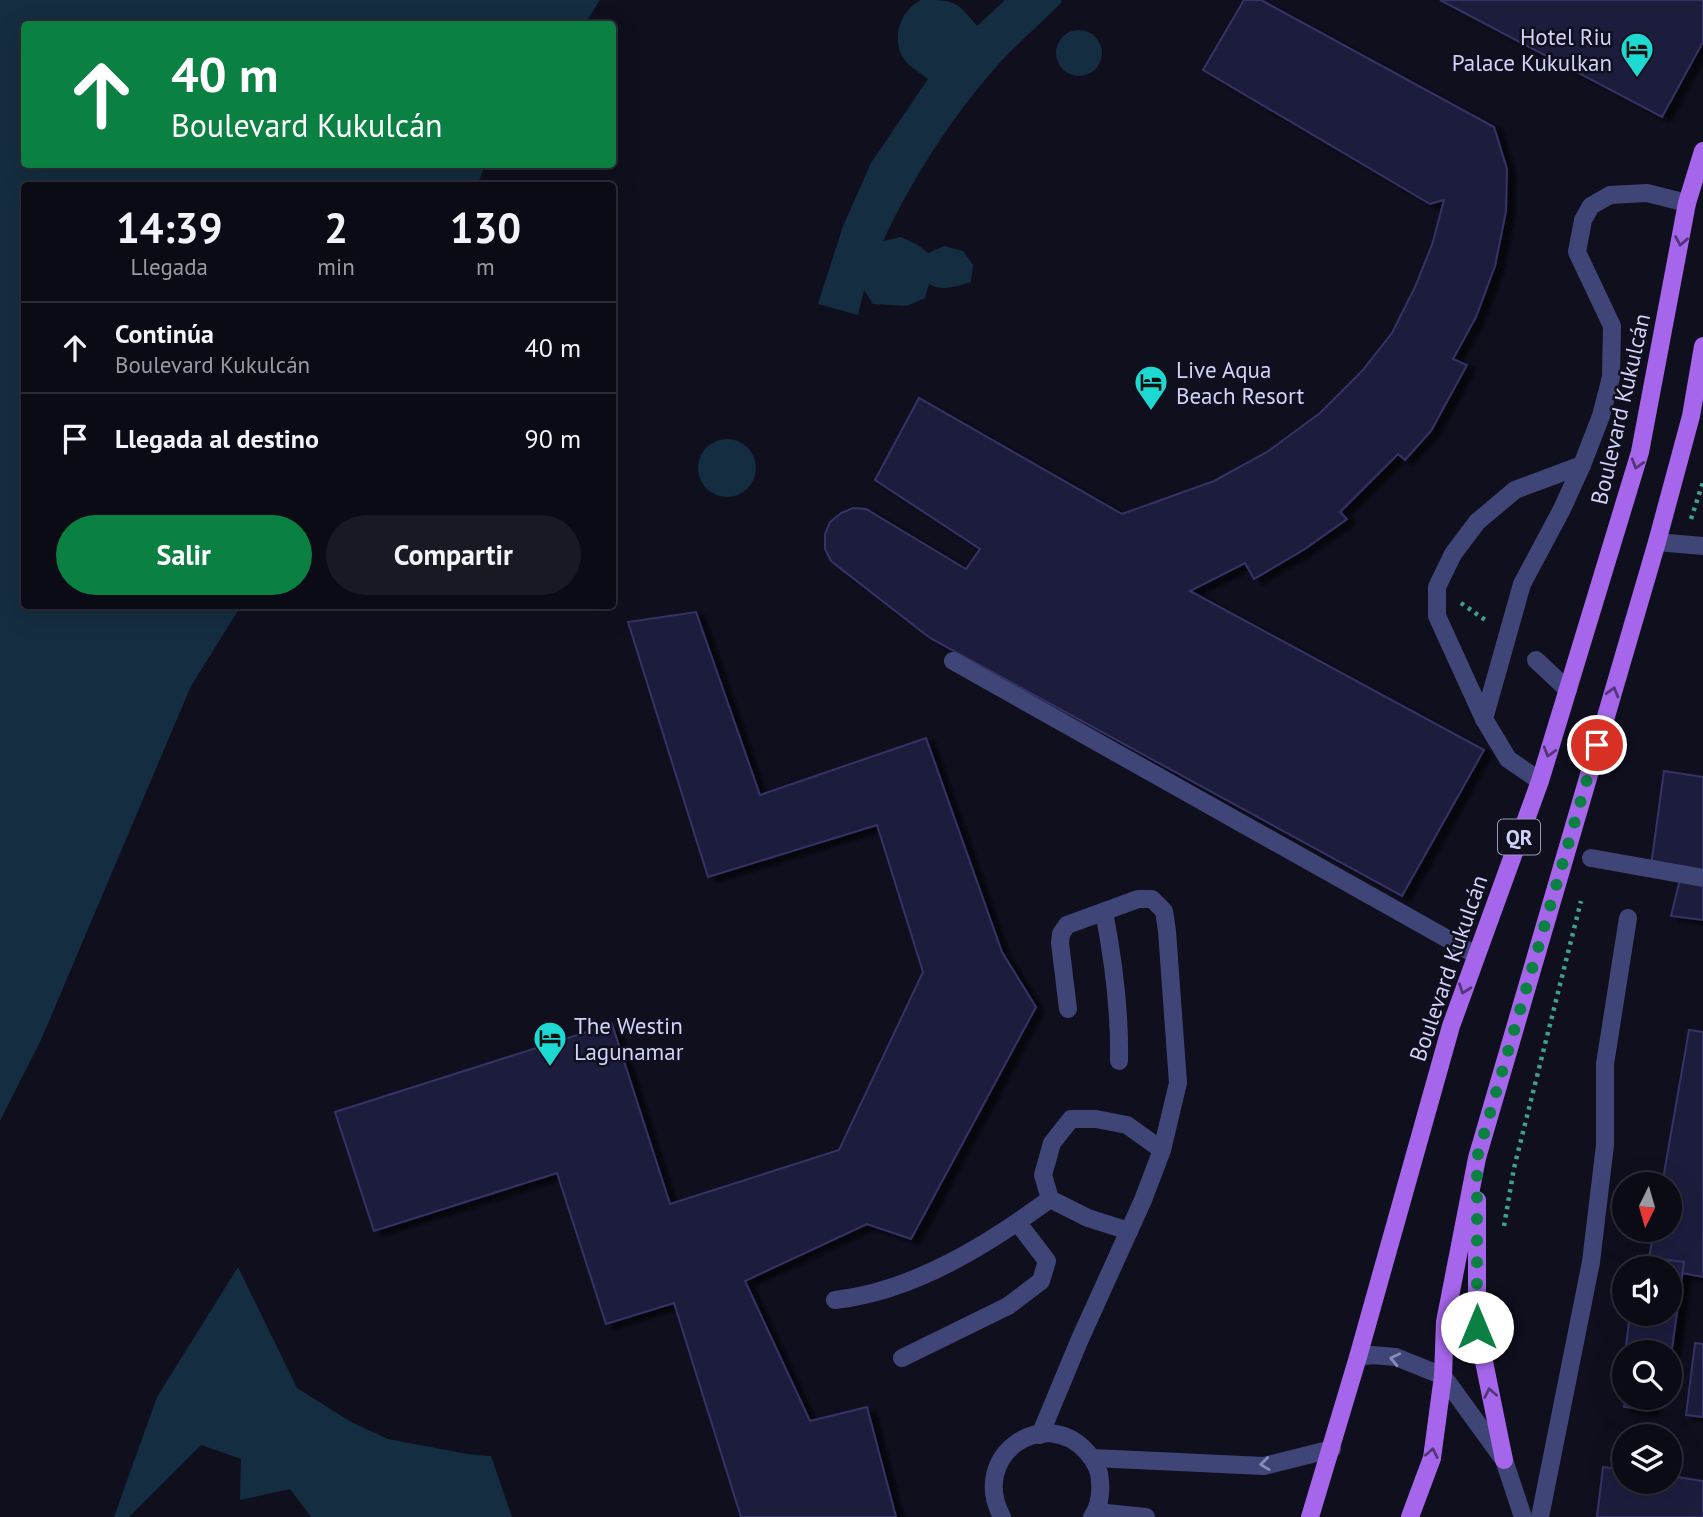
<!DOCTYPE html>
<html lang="es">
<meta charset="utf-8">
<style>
:root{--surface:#0b0b16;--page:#191923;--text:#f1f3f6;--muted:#9a9ba1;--line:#2b2b35;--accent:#0b8043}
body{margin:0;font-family:"PT Sans",sans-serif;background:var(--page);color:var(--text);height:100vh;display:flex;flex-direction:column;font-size:26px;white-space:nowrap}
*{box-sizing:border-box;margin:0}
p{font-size:23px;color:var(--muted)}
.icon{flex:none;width:38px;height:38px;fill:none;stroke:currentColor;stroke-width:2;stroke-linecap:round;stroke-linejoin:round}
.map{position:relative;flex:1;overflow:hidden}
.side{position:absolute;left:21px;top:182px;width:595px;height:427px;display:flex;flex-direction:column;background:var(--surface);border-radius:7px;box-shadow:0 7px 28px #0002,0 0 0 2px var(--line)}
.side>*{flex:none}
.hud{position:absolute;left:21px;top:21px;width:595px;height:147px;border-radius:7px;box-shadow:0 7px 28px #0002,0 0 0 2px var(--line);background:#0b8043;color:#fff;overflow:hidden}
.needle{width:46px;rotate:185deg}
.fabs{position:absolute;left:1612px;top:1172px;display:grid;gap:14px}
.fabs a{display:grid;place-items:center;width:70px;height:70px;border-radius:50%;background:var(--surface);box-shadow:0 7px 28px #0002,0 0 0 2px var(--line);font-size:35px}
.pin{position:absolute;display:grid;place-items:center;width:60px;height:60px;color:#fff;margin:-30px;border:4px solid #fff;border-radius:50%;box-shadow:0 2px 7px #0007}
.me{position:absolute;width:77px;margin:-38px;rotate:0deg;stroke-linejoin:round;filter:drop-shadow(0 0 5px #0008)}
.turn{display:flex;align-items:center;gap:24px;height:147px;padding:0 35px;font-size:32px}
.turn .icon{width:91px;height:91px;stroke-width:2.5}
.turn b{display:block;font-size:49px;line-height:60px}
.eta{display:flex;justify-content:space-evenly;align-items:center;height:119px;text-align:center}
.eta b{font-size:42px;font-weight:700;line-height:49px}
.cta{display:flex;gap:14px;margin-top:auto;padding:14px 35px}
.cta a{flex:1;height:80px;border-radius:42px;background:var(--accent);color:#fff;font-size:28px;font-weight:700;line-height:80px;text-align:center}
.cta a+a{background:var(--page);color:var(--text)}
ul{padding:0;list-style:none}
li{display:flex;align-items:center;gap:21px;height:91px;padding:0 35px;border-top:2px solid var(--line)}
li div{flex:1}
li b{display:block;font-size:26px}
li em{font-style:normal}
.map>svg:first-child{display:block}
.water{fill:#152d41}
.building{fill:#1f1d3c;stroke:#353265;stroke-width:2;filter:url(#shadow)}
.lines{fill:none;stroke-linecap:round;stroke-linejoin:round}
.path{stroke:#3ca28d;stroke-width:4.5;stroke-dasharray:3.5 5;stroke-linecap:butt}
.minor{stroke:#404577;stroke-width:18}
.major{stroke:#a666eb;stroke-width:18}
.oneway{stroke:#53367a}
.oneway2{stroke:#888cb8}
.route{stroke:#0b8043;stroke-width:12;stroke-dasharray:0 21.6}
.labels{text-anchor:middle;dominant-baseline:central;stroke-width:5;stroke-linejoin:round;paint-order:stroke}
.shield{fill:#0f0f1e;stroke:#9798b7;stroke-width:2}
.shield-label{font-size:21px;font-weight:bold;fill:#d1d2f9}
.poi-label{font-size:23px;fill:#d1d2f9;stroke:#0f0f1e;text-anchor:start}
.street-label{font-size:23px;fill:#d1d2f9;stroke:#0f0f1e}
</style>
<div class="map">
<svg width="1703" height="1517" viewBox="0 0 1703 1517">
<defs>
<filter id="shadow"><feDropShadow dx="8" dy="4.5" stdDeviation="2" flood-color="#0009"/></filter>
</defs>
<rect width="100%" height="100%" fill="#0f0f1e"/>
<g class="water">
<polygon points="0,0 600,0 585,24 24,24 24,164 485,165 477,186 24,186 24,606 241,606 191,686 41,1040 0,1121"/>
<path d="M 921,0 C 954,0 956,0 977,26 L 1005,0 L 1061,0 L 1062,2 C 1043,21 1023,39 1004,58 C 955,112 914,175 883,241 L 901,237 L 918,245 L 928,253 L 944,246 L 963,251 L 973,265 L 971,282 C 957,286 942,292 929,284 L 925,298 L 907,306 L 873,304 L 864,290 L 858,315 L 818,304 L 843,226 L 871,163 L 928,79 C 919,72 904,64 900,52 C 893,31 903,9 921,0 Z"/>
<circle cx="1079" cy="53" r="23"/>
<circle cx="727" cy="468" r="29"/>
<polygon points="238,1267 297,1388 351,1422 388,1439 467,1454 491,1456 512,1517 311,1517 290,1489 240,1500 241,1459 201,1445 129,1517 114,1517 157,1397"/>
</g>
<g class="building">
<polygon points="1244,0 1261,0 1494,127 1507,169 1506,211 1495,266 1476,317 1453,359 1467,365 1431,431 1405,460 1398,454 1340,512 1347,519 1305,549 1254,579 1245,563 1190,591 1484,750 1402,896 930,638 831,561 825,549 825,534 830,522 841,513 853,508 866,509 966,569 980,549 875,480 919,398 1122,514 1214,481 1267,452 1320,413 1362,371 1392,333 1415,287 1432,245 1444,200 1430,204 1203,70"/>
<polygon points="1440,0 1703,0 1703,42 1662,117"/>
<polygon points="696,612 760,795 926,738 1002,952 1036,1007 911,1239 867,1224 745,1281 810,1421 867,1407 896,1517 741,1517 674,1303 606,1324 557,1173 374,1231 335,1112 612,1024 670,1204 839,1150 923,972 877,825 708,877 628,622"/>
<polygon points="1664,771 1703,777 1703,920 1671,916 1682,871 1651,866"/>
<polygon points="1689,1030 1703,1032 1703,1277 1682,1273 1684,1262 1649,1258 1654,1230 1670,1230 1670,1185 1662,1185"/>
<polygon points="1638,1256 1684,1262 1670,1363 1670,1353 1625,1353 1630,1314 1670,1314 1670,1269 1637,1269"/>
<polygon points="1695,1343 1703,1344 1703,1417 1686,1415"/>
<polygon points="1626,1398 1652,1398 1650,1410 1624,1407"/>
<polygon points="1603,1467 1624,1470 1624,1482 1670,1482 1670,1476 1703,1481 1703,1517 1597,1517"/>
</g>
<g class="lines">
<g class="path">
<polyline points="1691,519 1703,482"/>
<polyline points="1461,603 1488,622"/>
<polyline points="1504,1226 1514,1168 1581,901"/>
</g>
<g class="minor">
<polyline points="1657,542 1703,546"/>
<polyline points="1536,660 1568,690"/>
<polyline points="953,661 1476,955"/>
<polyline points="1484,719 1437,616 1437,587 1453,554 1477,522 1515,490 1582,465"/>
<polyline points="1540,781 1508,759 1484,719 1522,584 1562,509 1582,465 1601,416 1611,377 1612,326 1577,252 1583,220 1591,206 1610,195 1647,193 1687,203"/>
<polyline points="1591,858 1703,878"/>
<path d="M 1104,912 C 1114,963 1120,1009 1119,1061"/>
<polyline points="1129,1231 1088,1218 1050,1199 1043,1175 1052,1143 1071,1119 1096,1119 1127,1125 1162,1150"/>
<path d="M 835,1300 C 914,1291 987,1245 1050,1199"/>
<polyline points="1358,1357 1372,1355 1396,1357 1443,1376 1504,1460 1523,1517"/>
<polyline points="902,1358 1008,1306 1041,1281 1047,1261 1018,1223"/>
<polyline points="1040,1435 1080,1339 1143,1200 1162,1150 1178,1083 1167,931 1164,911 1152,899 1138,899 1067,925 1061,934 1060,943 1068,1009"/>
<polyline points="1093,1458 1264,1466 1332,1449"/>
<polyline points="1096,1512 1146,1517"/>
<path d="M 1002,1517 C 969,1456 1043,1404 1087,1452 C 1094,1460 1100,1471 1100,1481 C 1101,1494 1100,1506 1092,1517"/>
<polyline points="1540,1517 1591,1262 1605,1145 1605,1064 1628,918"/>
</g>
<g class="major">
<polyline points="1477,1200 1477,1327 1504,1460"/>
<polyline points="1310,1517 1358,1357 1451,1026 1540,781 1640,452 1687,203 1703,151"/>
<polyline points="1410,1517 1432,1458 1443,1376 1445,1322 1477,1158 1657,542 1691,416 1703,346"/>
</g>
</g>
<defs><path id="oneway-chevron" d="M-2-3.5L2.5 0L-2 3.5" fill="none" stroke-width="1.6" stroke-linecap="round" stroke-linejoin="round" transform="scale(1.75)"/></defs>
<g class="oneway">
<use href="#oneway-chevron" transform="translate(1681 241) rotate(100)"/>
<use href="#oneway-chevron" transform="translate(1637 464) rotate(107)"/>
<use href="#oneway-chevron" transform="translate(1613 692) rotate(-74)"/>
<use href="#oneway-chevron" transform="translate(1549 752) rotate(107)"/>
<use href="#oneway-chevron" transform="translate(1464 989) rotate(110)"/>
<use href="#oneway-chevron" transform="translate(1490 1393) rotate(-101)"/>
<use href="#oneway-chevron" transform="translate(1432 1453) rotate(-79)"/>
</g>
<g class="oneway2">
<use href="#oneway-chevron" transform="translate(1395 1359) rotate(-167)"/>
<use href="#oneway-chevron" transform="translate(1265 1464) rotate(173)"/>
</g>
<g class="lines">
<polyline class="route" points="1477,1327 1477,1158 1597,745"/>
</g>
<defs>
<symbol id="hotel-pin" viewBox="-11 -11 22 30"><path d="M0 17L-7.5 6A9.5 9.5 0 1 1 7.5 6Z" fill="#1cdad1" stroke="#0f0f1e"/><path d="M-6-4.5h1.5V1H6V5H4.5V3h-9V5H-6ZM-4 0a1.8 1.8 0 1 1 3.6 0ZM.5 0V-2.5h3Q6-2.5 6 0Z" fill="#111"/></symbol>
</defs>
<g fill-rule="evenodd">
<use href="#hotel-pin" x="1618" y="30" width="38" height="52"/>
<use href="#hotel-pin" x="1132" y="363" width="38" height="52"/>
<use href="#hotel-pin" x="531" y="1019" width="38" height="52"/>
</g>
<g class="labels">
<rect class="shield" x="1498" y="819.5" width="42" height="35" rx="5"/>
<g class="shield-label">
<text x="1519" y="837">QR</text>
</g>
<g class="poi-label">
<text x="1612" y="36" text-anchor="end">Hotel Riu<tspan x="1612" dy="26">Palace Kukulkan</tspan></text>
<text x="1176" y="369">Live Aqua<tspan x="1176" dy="26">Beach Resort</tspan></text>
<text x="574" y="1025">The Westin<tspan x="574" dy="26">Lagunamar</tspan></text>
</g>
<g class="street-label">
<text transform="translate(1620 409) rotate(-77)">Boulevard Kukulcán</text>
<text transform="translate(1448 968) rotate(-71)">Boulevard Kukulcán</text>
</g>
</g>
</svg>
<div class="fabs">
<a><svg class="needle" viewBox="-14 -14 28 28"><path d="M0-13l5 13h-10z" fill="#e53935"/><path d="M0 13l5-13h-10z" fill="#9a9ba1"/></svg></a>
<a><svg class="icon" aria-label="sound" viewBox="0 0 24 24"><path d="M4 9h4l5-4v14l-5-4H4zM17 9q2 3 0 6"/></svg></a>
<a><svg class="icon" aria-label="search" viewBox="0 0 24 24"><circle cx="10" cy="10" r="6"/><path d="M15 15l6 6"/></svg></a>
<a><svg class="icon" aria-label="layers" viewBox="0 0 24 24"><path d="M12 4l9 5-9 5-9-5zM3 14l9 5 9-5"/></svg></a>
</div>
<div class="pin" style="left:1597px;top:745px;background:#d93025"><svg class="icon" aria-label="arrive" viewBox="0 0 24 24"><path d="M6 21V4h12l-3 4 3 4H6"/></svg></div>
<svg class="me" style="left:1477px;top:1327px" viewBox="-20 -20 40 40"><circle r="19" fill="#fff"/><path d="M0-13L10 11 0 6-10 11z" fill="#0b8043"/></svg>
<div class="hud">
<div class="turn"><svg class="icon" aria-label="ahead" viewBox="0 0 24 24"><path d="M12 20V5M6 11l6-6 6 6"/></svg><div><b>40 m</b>Boulevard Kukulcán</div></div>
</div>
<section class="side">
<div class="eta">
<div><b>14:39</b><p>Llegada</p></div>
<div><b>2</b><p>min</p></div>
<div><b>130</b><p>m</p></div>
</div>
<ul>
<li><svg class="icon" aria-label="ahead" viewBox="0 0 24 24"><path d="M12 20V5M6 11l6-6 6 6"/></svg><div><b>Continúa</b><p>Boulevard Kukulcán</p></div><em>40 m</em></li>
<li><svg class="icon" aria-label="arrive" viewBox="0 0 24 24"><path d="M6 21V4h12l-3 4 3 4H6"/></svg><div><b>Llegada al destino</b></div><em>90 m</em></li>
</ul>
<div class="cta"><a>Salir</a><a>Compartir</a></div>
</section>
</div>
